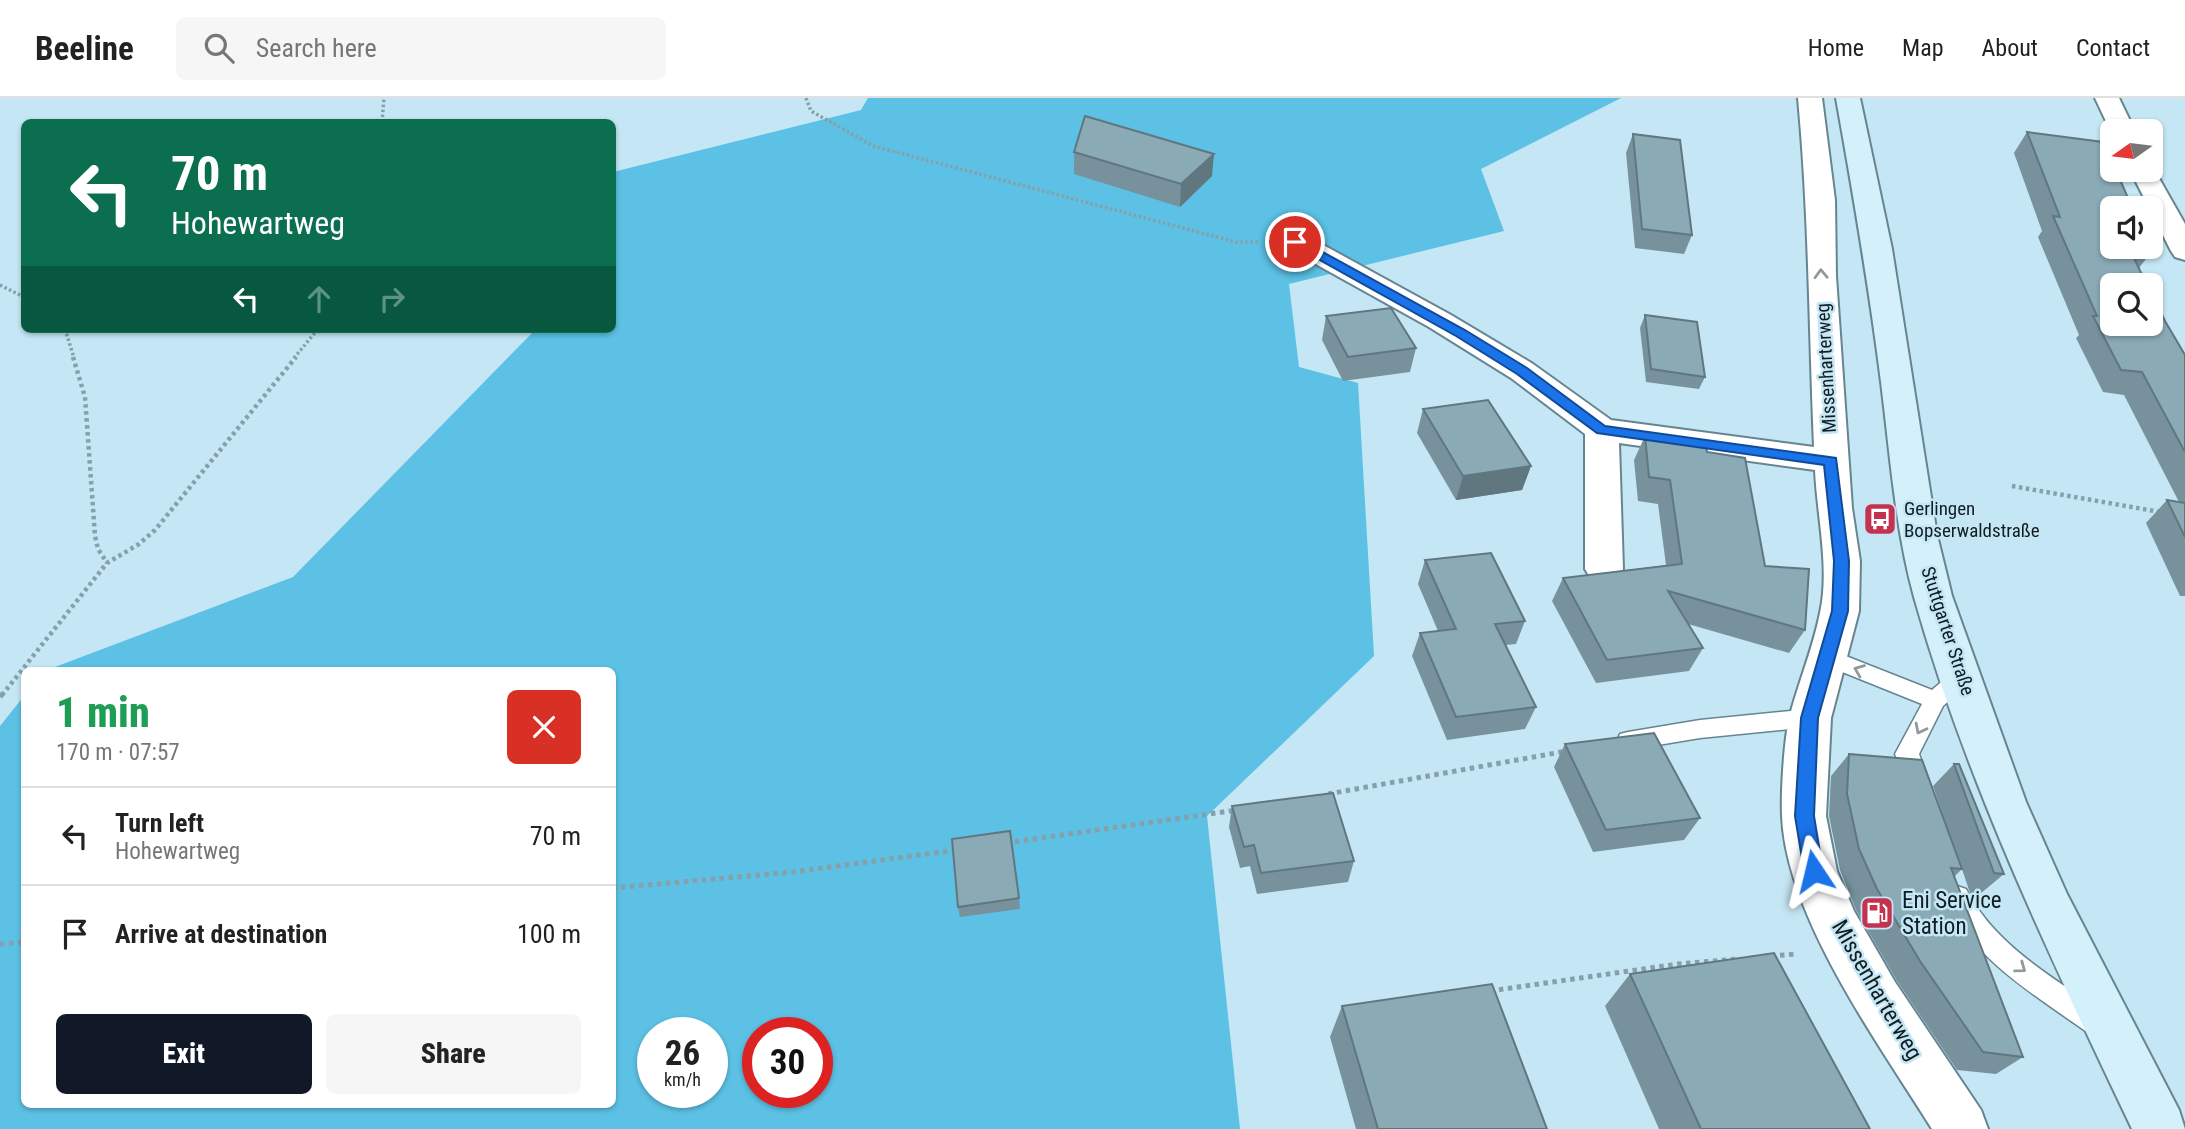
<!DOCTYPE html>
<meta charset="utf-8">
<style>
:root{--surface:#fff;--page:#f6f6f6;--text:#222;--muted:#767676;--line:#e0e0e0;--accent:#111827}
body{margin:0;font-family:"Roboto Condensed",sans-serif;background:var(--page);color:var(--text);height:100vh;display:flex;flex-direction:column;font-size:26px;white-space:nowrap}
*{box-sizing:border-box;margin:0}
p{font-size:23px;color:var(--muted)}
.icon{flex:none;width:38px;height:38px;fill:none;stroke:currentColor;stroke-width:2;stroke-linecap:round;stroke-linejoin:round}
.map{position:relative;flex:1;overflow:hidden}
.details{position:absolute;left:21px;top:569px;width:595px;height:441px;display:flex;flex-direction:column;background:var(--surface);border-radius:10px;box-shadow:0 2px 5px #0004}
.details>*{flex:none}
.hud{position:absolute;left:21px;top:21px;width:595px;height:214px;border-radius:10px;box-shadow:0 2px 5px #0004;background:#0b6e4f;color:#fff;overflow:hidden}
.needle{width:46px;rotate:256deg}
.tools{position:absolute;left:2100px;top:21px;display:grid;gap:14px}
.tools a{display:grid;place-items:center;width:63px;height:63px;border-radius:10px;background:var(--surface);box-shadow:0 2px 5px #0004;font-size:35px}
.speed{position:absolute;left:637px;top:919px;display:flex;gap:14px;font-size:35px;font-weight:700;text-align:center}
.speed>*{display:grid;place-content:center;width:91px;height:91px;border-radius:50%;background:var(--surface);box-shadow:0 2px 5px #0004;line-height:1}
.speed small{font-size:18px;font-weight:400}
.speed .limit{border:10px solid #d22;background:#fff;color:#111}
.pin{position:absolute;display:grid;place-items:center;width:60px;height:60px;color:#fff;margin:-30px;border:4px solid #fff;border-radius:50%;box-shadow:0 2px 7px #0007}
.me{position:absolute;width:77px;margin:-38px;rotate:350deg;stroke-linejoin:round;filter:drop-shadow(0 0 5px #0008)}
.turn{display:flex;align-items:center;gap:24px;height:147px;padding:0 35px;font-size:32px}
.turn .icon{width:91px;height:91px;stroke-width:2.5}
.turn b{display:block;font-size:49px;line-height:60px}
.lanes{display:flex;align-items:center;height:66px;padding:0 35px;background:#0003;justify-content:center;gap:35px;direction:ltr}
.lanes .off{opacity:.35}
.round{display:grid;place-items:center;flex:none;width:74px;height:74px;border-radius:10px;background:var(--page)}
.summary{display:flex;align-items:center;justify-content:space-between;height:119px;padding:0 35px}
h1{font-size:42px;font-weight:800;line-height:52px;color:#1e9e55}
.cta{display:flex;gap:14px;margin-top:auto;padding:14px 35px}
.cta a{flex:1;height:80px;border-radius:10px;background:var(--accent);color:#fff;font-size:28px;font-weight:800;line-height:80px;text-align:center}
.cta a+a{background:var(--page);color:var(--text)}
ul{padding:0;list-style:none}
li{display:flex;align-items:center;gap:21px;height:98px;padding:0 35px;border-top:2px solid var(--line)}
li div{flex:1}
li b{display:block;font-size:26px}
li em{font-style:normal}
header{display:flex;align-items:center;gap:42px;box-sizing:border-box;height:98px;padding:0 35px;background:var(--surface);border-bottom:2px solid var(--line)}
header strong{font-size:33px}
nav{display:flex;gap:38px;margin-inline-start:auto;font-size:24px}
.search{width:490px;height:63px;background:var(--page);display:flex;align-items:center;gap:18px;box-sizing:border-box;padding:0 24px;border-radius:10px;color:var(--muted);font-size:26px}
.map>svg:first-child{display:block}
.forest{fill:#5cc1e4;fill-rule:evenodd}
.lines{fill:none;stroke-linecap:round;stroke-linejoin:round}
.lane-casing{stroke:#668591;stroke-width:3}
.street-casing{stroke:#668591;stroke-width:4}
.secondary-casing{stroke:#668591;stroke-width:4}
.path-far2{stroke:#86a0ab;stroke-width:3.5;stroke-dasharray:2.5 2.5;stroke-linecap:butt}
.path-far1{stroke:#86a0ab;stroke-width:4.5;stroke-dasharray:3.5 3.5;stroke-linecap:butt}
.path{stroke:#86a0ab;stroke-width:5;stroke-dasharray:4.5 4.5;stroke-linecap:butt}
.lane{fill:#fff;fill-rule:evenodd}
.street{fill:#fff;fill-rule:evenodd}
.secondary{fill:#d4f1fb;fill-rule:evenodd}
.wall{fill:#77929d}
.shaded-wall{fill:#61777f}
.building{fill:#8aaab6;stroke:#61777f;stroke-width:2}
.oneway{stroke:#93999b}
.route{fill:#1a73e8;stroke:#114b97;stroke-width:2}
.labels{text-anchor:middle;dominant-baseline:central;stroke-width:5;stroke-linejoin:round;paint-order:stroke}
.street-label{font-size:19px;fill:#101d21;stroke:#c5e6f4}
.poi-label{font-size:19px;fill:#101d21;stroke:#c5e6f4;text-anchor:start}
.near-poi-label{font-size:23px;fill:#101d21;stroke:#c5e6f4;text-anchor:start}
.near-street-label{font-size:23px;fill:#101d21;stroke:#c5e6f4}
</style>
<header>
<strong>Beeline</strong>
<div class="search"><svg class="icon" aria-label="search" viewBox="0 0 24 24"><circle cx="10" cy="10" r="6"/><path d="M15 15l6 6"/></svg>Search here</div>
<nav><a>Home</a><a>Map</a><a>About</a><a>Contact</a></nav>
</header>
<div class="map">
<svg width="2185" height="1031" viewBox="0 0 2185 1031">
<rect width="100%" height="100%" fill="#c5e6f4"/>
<path class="forest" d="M 868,0 L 1621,0 L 1481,71 L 1504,133 L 1289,186 L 1299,269 L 1358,285 L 1374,558 L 1207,718 L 1240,1031 L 0,1031 L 0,628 L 24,598 L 24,1006 L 612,1006 L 612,572 L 47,572 L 293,479 L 536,231 L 612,231 L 613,74 L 861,12 ZM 653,934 L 712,934 L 712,994 L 653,994 ZM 758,934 L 817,934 L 817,994 L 758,994 Z"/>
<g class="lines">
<defs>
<g id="lane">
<path d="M 1828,551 L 1932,592 C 1944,582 1955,569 1971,574 L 1974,580 L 1943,608 L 1919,656 L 1931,689 L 1927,696 L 1919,699 L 1911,696 L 1895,656 L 1922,606 L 1820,565 L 1817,559 L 1820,553 Z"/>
<polygon points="1810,611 1818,614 1821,620 1818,626 1810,629 1700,640 1628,652 1620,650 1617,643 1620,636 1628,634 1700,622"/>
<path d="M 1957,788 L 1966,791 C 1995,848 2055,881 2107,916 L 2111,925 L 2107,934 L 2097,938 L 2087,934 C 2033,896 1973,861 1944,799 L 1948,791 Z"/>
</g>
<g id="street">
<path d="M 1798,0 L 1822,0 L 1835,102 L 1836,178 L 1852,410 L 1860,463 L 1859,513 L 1831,620 L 1826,718 L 1837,773 L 1854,813 L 1895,884 L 1981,1012 L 1988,1031 L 1932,1031 C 1879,946 1786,819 1782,718 C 1781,693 1784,641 1790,617 C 1799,583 1813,550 1820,515 C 1830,470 1817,418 1815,372 L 1619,345 L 1623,471 L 1617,481 L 1604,485 L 1591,481 L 1585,471 L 1585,336 L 1511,280 L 1429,229 L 1285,149 L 1281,143 L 1285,137 L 1295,135 L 1305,137 L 1451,217 L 1533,266 L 1611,322 L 1814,349 C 1809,233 1809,116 1798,0 Z"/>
<polygon points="2095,0 2119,0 2135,33 2112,36"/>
<polygon points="2151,66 2185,126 2185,162 2175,159 2171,153 2130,72 2151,72"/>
</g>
<path id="secondary" d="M 1836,0 L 1860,0 L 1892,151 L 1937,437 L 1952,498 L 2026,704 L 2067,796 L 2179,1012 L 2185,1031 L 2132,1031 C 2049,857 1967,686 1914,499 C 1895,430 1890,355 1881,284 C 1869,189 1853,95 1836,0 Z"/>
</defs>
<use href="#lane" class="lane-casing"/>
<use href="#street" class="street-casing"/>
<use href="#secondary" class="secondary-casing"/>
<g class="path-far2">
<polyline points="806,0 811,13 873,48 1236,144 1259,144"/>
<polyline points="382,24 384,0"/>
<polyline points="0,187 24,199"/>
<polyline points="65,231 74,260"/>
<polyline points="294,260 318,231"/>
</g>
<g class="path-far1">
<polyline points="73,259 85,299 95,438 98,451 107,465"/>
<polyline points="2012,388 2160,414"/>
<polyline points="2,597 107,465 139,446 155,432 296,259"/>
</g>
<g class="path">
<polyline points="0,599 3,595"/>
<polyline points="1328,696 1567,653"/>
<polyline points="1006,745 1237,712"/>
<polyline points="612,790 793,774 956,752"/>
<polyline points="0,846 24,844"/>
<polyline points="1771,858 1797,856"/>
<polyline points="1490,893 1678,866 1738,861"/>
</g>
<use href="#lane" class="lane"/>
<use href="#street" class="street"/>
<use href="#secondary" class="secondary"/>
</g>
<g class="wall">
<polygon points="2027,34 2131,107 2129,110 2112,110 2149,157 2139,170 2165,223 2185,257 2185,498 2180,498 2146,425 2167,402 2179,404 2124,297 2103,294 2076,240 2079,237 2038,139 2042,133 2014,55"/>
<polygon points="1633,36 1692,137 1684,156 1635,150 1626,55"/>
<polygon points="1074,54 1212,78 1180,109 1074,76"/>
<polygon points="1645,217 1705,279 1699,291 1646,284 1640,230"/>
<polygon points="1326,218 1416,250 1410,274 1343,283 1322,242"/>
<polygon points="1423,311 1531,368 1522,392 1456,402 1417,335"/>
<polygon points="1645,338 1707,354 1765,468 1805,532 1789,555 1688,526 1703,550 1689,573 1596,585 1552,503 1563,480 1666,467 1658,406 1638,403 1634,362"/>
<polygon points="1425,462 1525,523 1516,546 1505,547 1536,609 1525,631 1447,642 1412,558 1420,535 1438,533 1418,486"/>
<polygon points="1565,646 1700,720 1684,742 1593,754 1554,669"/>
<polygon points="1849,656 1956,756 1933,688 1954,666 2004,776 1980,796 1970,795 1962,771 1954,779 2023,959 1996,976 1957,972 1897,883 1856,812 1840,772 1829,718 1831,678"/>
<polygon points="1232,708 1354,763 1348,784 1257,796 1250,768 1240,770 1229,729"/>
<polygon points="1019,800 1020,811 960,819 958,809"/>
<polygon points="1630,876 1870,1031 1659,1031 1605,908"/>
<polygon points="1342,908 1547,1031 1356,1031 1330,939"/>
</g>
<g class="shaded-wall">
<polygon points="1214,56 1212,78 1180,109 1181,86"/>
<polygon points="1531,368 1522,392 1456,402 1463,378"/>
</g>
<g class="building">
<polygon points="1085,18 1214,56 1181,86 1074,54"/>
<polygon points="2027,34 2103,44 2112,64 2112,72 2116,72 2131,107 2122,105 2125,110 2112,110 2112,149 2144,149 2149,157 2131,154 2147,187 2112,187 2112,226 2151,226 2151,194 2165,223 2185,257 2185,354 2142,274 2121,272 2093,218 2097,218 2053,118 2060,119"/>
<polygon points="1633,36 1680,42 1692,137 1642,131"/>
<polygon points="1391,210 1416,250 1348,259 1326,218"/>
<polygon points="1645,217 1697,224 1705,279 1651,271"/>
<polygon points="1488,302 1531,368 1463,378 1423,311"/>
<polygon points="1645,338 1706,347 1707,354 1745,360 1765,468 1809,471 1805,532 1668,493 1703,550 1607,562 1563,480 1682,466 1670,382 1649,379"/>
<polygon points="2167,402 2185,405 2185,439"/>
<polygon points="1491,455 1525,523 1495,526 1536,609 1456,619 1420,535 1456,531 1425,462"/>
<polygon points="1654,635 1700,720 1606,732 1565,646"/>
<polygon points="1849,656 1922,662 1962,771 1951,770 2023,959 1983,954 1920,863 1877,791 1859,751 1847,696"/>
<polygon points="1954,666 1959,666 2004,776 1994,775"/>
<polygon points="1333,695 1354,763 1261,775 1254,747 1244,749 1232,708"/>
<polygon points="1010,733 1019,800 958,809 952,741"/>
<polygon points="1774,855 1870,1031 1701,1031 1630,876"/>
<polygon points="1492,886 1547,1031 1378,1031 1342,908"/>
</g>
<defs><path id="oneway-chevron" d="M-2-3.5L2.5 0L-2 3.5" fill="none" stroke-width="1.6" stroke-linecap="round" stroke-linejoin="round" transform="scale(1.75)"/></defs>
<g class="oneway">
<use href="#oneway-chevron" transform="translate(1821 176) rotate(-92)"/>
<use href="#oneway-chevron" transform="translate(1859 572) rotate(-158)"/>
<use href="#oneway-chevron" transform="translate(1920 631) rotate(117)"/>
<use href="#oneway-chevron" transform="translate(2021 870) rotate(36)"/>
</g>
<polygon class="route" points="1291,141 1299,141 1465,232 1527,270 1605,328 1836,360 1849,463 1848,513 1818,620 1814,718 1823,773 1820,779 1814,781 1807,779 1804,773 1795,718 1801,620 1832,513 1834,463 1824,367 1597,335 1517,276 1456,238 1291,146"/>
<defs>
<symbol id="bus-square" viewBox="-11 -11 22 22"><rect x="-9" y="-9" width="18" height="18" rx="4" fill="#c33350" stroke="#c5e6f4"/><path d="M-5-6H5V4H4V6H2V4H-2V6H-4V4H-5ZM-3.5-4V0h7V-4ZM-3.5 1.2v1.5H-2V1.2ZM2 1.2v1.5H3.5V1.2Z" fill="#fff"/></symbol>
<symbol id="fuel-square" viewBox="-11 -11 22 22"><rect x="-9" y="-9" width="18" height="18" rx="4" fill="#c33350" stroke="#c5e6f4"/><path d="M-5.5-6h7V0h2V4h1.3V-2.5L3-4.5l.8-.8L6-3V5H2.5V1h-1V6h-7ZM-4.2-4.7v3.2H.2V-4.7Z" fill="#fff"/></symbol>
</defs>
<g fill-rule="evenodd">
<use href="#bus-square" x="1861" y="402" width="38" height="38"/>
<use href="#fuel-square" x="1858" y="796" width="38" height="38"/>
</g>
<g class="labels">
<g class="street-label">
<text transform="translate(1826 270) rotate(-93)">Missenharterweg</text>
<text transform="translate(1948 533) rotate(72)">Stuttgarter Straße</text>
</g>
<g class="poi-label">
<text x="1904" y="410">Gerlingen<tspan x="1904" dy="22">Bopserwaldstraße</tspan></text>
</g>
<g class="near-poi-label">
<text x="1902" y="802">Eni Service<tspan x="1902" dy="26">Station</tspan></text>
</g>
<g class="near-street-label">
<text transform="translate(1877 892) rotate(60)">Missenharterweg</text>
</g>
</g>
</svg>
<div class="tools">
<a><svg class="needle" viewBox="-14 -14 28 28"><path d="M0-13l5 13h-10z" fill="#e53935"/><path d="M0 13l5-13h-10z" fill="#767676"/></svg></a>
<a><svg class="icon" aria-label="sound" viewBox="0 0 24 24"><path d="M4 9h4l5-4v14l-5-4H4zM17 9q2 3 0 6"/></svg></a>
<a><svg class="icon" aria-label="search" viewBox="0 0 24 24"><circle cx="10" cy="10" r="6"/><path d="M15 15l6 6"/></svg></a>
</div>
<div class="speed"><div>26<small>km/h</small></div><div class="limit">30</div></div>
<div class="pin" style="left:1295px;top:144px;background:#d93025"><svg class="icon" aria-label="arrive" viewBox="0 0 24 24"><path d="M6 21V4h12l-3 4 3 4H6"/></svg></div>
<svg class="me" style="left:1814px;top:773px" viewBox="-20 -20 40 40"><path d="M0-17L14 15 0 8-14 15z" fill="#1a73e8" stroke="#fff" stroke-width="4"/></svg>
<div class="hud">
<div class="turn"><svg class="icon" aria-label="left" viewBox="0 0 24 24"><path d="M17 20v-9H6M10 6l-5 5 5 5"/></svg><div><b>70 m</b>Hohewartweg</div></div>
<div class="lanes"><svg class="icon" aria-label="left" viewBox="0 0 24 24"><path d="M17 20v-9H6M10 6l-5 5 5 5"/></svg><svg class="icon off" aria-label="ahead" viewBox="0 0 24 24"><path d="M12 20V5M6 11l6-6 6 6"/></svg><svg class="icon off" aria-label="right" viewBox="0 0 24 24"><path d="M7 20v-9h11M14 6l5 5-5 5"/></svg></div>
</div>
<section class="details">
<div class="summary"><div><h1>1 min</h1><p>170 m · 07:57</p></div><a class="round" style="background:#d93025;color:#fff"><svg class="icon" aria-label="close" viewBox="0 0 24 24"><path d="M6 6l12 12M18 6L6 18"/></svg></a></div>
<ul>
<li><svg class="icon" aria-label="left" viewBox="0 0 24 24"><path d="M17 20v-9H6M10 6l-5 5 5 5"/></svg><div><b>Turn left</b><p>Hohewartweg</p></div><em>70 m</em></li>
<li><svg class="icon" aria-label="arrive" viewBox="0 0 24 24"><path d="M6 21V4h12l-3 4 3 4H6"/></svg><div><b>Arrive at destination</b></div><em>100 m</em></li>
</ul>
<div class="cta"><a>Exit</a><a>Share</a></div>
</section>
</div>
